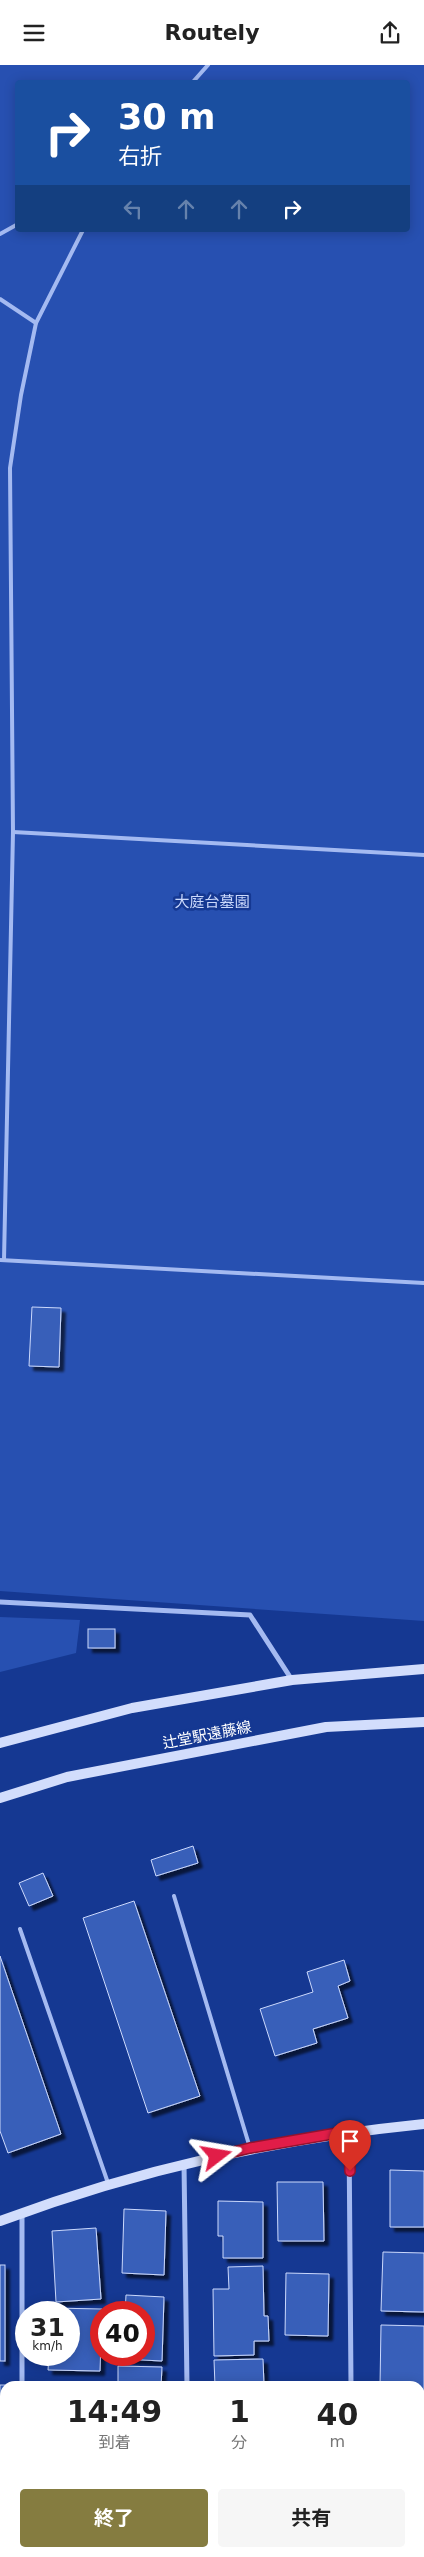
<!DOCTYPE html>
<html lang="ja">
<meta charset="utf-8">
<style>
:root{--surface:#fff;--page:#f6f6f6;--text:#222;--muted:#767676;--accent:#857c40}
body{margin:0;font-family:"DejaVu Sans","Noto Sans JP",sans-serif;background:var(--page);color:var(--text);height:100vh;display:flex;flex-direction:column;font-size:19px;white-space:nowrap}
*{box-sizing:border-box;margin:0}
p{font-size:16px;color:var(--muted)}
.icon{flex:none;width:28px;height:28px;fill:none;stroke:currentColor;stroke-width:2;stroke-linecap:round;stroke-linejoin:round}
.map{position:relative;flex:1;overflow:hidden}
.sheet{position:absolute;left:0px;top:2316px;width:425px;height:176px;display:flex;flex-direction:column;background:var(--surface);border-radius:15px 15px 0 0;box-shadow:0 2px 12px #0003}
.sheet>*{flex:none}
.top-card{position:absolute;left:15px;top:15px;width:395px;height:152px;border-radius:5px;box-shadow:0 2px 12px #0003;background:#1a4fa0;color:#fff;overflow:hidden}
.speed{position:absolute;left:15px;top:2236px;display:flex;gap:10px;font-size:25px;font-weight:700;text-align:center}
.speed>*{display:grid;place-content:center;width:65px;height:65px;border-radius:50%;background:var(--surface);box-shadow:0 2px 12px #0003;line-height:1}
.speed small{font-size:12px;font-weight:400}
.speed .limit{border:8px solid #d22;background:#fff;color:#111}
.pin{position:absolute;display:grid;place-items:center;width:42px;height:42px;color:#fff;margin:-51px -21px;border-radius:50% 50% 50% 0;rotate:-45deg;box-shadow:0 0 5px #0007}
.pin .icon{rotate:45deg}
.me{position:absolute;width:55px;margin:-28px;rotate:76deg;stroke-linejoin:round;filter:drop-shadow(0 0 4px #0008)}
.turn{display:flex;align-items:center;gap:18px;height:105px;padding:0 20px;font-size:22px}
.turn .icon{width:65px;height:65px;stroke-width:2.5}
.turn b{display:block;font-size:35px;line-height:42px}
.lanes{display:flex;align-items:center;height:48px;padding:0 20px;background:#0003;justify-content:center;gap:25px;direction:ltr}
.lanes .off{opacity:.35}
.eta{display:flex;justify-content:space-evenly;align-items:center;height:85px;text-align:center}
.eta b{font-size:30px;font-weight:700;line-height:35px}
.cta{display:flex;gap:10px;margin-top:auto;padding:10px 20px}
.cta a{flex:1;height:58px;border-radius:5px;background:var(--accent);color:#fff;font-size:20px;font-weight:700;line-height:58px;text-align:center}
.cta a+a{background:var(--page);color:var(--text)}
header{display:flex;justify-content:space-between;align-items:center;height:65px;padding:0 20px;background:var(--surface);font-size:22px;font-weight:700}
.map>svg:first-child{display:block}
.green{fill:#2750b1;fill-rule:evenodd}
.building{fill:#395eb9;stroke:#cbd9fc;filter:url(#shadow)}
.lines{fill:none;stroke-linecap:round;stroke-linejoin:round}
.lane{stroke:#a4baf1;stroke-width:4}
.street{stroke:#a4baf1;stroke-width:5}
.secondary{stroke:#d2ddfc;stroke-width:10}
.route-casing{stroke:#92132f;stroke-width:12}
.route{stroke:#e11d48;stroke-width:9}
.labels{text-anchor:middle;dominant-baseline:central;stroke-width:5;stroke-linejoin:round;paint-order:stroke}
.park-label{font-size:15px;fill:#cbd9fc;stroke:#153892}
.street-label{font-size:15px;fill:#fff;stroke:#153892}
</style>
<header><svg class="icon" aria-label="menu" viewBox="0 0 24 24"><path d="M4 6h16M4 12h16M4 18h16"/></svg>Routely<svg class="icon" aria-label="share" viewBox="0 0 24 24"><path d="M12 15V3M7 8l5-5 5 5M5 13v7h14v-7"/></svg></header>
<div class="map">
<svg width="424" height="2492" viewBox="0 0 424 2492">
<defs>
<filter id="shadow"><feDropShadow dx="4.5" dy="4.5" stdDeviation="1" flood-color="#0009"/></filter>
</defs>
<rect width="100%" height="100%" fill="#153892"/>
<g class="green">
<path d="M 0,0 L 424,0 L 424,1556 L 0,1526 ZM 18,18 L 408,18 L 408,165 L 18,165 Z"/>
<polygon points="0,1552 80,1555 76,1588 0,1607"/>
</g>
<g class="building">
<polygon points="32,1242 61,1243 59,1302 29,1301"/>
<rect x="88" y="1564" width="27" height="19"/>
<polygon points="193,1781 198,1798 156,1811 151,1795"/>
<polygon points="43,1808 53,1831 29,1841 19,1818"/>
<polygon points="134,1836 200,2031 148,2048 83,1853"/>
<polygon points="0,1891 61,2069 8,2088 0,2066"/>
<polygon points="344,1895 350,1916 338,1921 348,1953 313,1964 317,1978 275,1991 260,1944 313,1927 307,1907"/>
<polygon points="390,2105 424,2106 424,2162 390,2162"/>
<polygon points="277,2117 323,2117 324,2176 278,2176"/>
<polygon points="218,2136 263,2137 263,2193 223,2193 223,2171 218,2171"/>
<polygon points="124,2144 166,2146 164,2210 122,2208"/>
<polygon points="96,2163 101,2234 56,2237 52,2166"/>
<polygon points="383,2187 424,2188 424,2247 381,2246"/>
<rect x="0" y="2200" width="5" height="96"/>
<polygon points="263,2201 264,2251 268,2251 269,2276 254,2276 254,2290 214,2291 213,2224 229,2224 228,2202"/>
<polygon points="286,2208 329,2209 328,2271 285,2270"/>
<polygon points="126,2230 164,2232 162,2296 123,2294 123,2290 144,2290 144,2248 125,2248"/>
<polygon points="50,2243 102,2244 100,2306 48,2305 49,2290 69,2290 69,2248 50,2248"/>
<polygon points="381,2260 424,2261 424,2329 420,2328 420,2321 380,2321"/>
<polygon points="263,2294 264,2321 215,2321 214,2295"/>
<polygon points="118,2301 162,2302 161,2321 118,2321"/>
<polygon points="0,2320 6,2320 5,2391 0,2391"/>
<polygon points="420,2342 422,2342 423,2406 420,2406"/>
<rect x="0" y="2403" width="5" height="61"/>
<polygon points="420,2444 424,2444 424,2492 381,2492 381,2488 420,2488"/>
<polygon points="63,2488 99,2488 99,2492 62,2492"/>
<rect x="130" y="2488" width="42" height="4"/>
<rect x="211" y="2488" width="55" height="4"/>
<rect x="293" y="2488" width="33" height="4"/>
</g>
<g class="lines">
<g class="lane">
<polyline points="192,18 208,0"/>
<polyline points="0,169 18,159"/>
<polyline points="0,234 36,258"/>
<polyline points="13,767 424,790"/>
<polyline points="0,1195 424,1218"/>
<polyline points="4,1195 13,767 10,403 21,330 36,258 83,165"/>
<polyline points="174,1831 250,2083"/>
<polyline points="20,1864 108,2118"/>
</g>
<g class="street">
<polyline points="0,1537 250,1550 292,1615"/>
<polyline points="349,2067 351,2321"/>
<polyline points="184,2099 187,2321"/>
<polyline points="22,2148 22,2321"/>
<polyline points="22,2488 22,2492"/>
<polyline points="190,2488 190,2492"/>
<polyline points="353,2488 353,2492"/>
</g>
<g class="secondary">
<polyline points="0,1678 132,1643 292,1615 424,1604"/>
<polyline points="0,1733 67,1712 326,1662 424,1657"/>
<path d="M 0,2156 C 140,2104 275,2074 424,2059"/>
</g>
</g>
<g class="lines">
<defs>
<polyline id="route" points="217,2091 250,2083 349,2066 350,2106"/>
</defs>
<use href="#route" class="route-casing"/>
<use href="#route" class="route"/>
</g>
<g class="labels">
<g class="park-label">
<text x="212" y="837">大庭台墓園</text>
</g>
<g class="street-label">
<text transform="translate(207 1670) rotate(-11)">辻堂駅遠藤線</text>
</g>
</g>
</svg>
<div class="speed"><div>31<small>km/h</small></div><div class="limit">40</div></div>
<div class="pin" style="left:350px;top:2106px;background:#d93025"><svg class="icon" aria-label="arrive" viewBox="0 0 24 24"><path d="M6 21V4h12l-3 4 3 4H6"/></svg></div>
<svg class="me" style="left:217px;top:2091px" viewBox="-20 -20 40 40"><path d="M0-17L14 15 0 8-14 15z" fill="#e11d48" stroke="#fff" stroke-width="4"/></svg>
<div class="top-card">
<div class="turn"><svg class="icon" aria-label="right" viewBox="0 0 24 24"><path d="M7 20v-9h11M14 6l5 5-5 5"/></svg><div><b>30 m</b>右折</div></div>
<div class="lanes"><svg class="icon off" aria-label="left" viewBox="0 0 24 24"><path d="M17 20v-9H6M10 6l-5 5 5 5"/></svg><svg class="icon off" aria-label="ahead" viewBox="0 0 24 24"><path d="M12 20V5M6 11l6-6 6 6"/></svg><svg class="icon off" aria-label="ahead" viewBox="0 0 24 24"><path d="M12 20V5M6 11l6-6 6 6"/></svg><svg class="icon" aria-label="right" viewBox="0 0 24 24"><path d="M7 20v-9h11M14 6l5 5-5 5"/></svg></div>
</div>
<section class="sheet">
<div class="eta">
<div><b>14:49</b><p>到着</p></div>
<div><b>1</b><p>分</p></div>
<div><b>40</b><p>m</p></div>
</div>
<div class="cta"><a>終了</a><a>共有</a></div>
</section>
</div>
